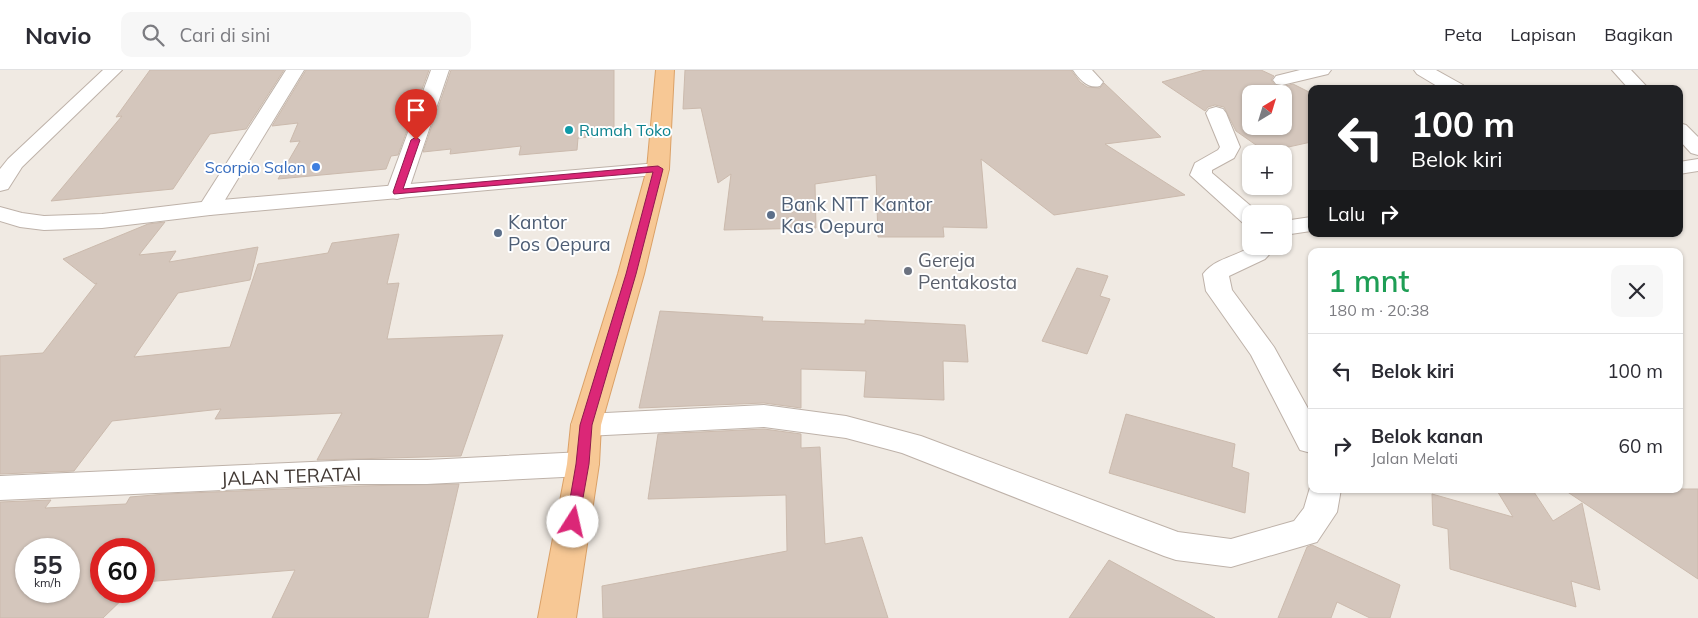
<!DOCTYPE html>
<html lang="id">
<meta charset="utf-8">
<style>
:root{--surface:#fff;--page:#f7f7f7;--text:#2b2b33;--muted:#7c7c81;--line:#e1e1e2}
body{margin:0;font-family:Mulish,sans-serif;background:var(--page);color:var(--text);height:100vh;display:flex;flex-direction:column;font-size:19px;white-space:nowrap}
*{box-sizing:border-box;margin:0}
p{font-size:16px;color:var(--muted)}
.icon{flex:none;width:28px;height:28px;fill:none;stroke:currentColor;stroke-width:2;stroke-linecap:round;stroke-linejoin:round}
.map{position:relative;flex:1;overflow:hidden}
.drawer{position:absolute;left:1308px;top:178px;width:375px;height:245px;display:flex;flex-direction:column;background:var(--surface);border-radius:10px;box-shadow:0 1px 4px #0004}
.drawer>*{flex:none}
.top-card{position:absolute;left:1308px;top:15px;width:375px;height:152px;border-radius:10px;box-shadow:0 1px 4px #0004;background:#202124;color:#fff;overflow:hidden}
.needle{width:32px;rotate:38deg}
.fabs{position:absolute;left:1242px;top:15px;display:grid;gap:10px}
.fabs a{display:grid;place-items:center;width:50px;height:50px;border-radius:10px;background:var(--surface);box-shadow:0 1px 4px #0004;font-size:25px}
.speed{position:absolute;left:15px;top:468px;display:flex;gap:10px;font-size:25px;font-weight:700;text-align:center}
.speed>*{display:grid;place-content:center;width:65px;height:65px;border-radius:50%;background:var(--surface);box-shadow:0 1px 4px #0004;line-height:1}
.speed small{font-size:12px;font-weight:400}
.speed .limit{border:8px solid #d22;background:#fff;color:#111}
.pin{position:absolute;display:grid;place-items:center;width:42px;height:42px;color:#fff;margin:-51px -21px;border-radius:50% 50% 50% 0;rotate:-45deg;box-shadow:0 0 5px #0007}
.pin .icon{rotate:45deg}
.me{position:absolute;width:55px;margin:-28px;rotate:10deg;stroke-linejoin:round;filter:drop-shadow(0 0 4px #0008)}
.turn{display:flex;align-items:center;gap:18px;height:105px;padding:0 20px;font-size:22px}
.turn .icon{width:65px;height:65px;stroke-width:2.5}
.turn b{display:block;font-size:35px;line-height:42px}
.then{display:flex;align-items:center;height:48px;padding:0 20px;background:#0003;gap:10px;font-size:19px}
.round{display:grid;place-items:center;flex:none;width:52px;height:52px;border-radius:10px;background:var(--page)}
.summary{display:flex;align-items:center;justify-content:space-between;height:85px;padding:0 20px}
h1{font-size:30px;font-weight:600;line-height:38px;color:#1e9e55}
ul{padding:0;list-style:none}
li{display:flex;align-items:center;gap:15px;height:75px;padding:0 20px;border-top:1px solid var(--line)}
li div{flex:1}
li b{display:block;font-size:19px}
li em{font-style:normal}
header{display:flex;align-items:center;gap:30px;box-sizing:border-box;height:70px;padding:0 25px;background:var(--surface);border-bottom:1px solid var(--line)}
header strong{font-size:24px}
nav{display:flex;gap:28px;margin-inline-start:auto;font-size:18px}
.search{width:350px;height:45px;background:var(--page);display:flex;align-items:center;gap:12px;box-sizing:border-box;padding:0 18px;border-radius:10px;color:var(--muted);font-size:19px}
.map>svg:first-child{display:block}
.building{fill:#d4c6bc;stroke:#cbbaad;fill-rule:evenodd}
.lines{fill:none;stroke-linecap:round;stroke-linejoin:round}
.minor-casing{stroke:#beb2a9;stroke-width:2}
.tertiary-casing{stroke:#beb2a9;stroke-width:2}
.primary-casing{stroke:#dba167;stroke-width:2}
.minor{fill:#fff;fill-rule:evenodd}
.tertiary{fill:#fff;fill-rule:evenodd}
.primary{fill:#f7c895;fill-rule:evenodd}
.route{fill:#db2777;stroke:#8e194d}
.culture-dot{fill:#0f9aa8;stroke:#fff;stroke-width:2}
.shop-dot{fill:#3f7fe0;stroke:#fff;stroke-width:2}
.service-dot{fill:#5c6f8a;stroke:#fff;stroke-width:2}
.worship-dot{fill:#6b7280;stroke:#fff;stroke-width:2}
.labels{text-anchor:middle;dominant-baseline:central;stroke-width:4;stroke-linejoin:round;paint-order:stroke}
.far-culture-label{font-size:16px;fill:#0d838f;stroke:#fff;text-anchor:start}
.far-shop-label{font-size:16px;fill:#366cbe;stroke:#fff;text-anchor:end}
.service-label{font-size:19px;fill:#4e5e75;stroke:#fff;text-anchor:start}
.worship-label{font-size:19px;fill:#5b616d;stroke:#fff;text-anchor:start}
.street-label{font-size:19px;fill:#423934;stroke:#fff}
</style>
<header>
<strong>Navio</strong>
<div class="search"><svg class="icon" aria-label="search" viewBox="0 0 24 24"><circle cx="10" cy="10" r="6"/><path d="M15 15l6 6"/></svg>Cari di sini</div>
<nav><a>Peta</a><a>Lapisan</a><a>Bagikan</a></nav>
</header>
<div class="map">
<svg width="1698" height="548" viewBox="0 0 1698 548">
<rect width="100%" height="100%" fill="#f0eae3"/>
<g class="building">
<polygon points="150,0 284,0 246,59 210,64 173,119 51,131 122,46 116,47"/>
<polygon points="306,0 429,0 398,85 391,86 386,99 278,109 300,71 290,72 298,53 272,56"/>
<polygon points="451,0 614,0 614,65 578,68 577,80 519,85 521,76 450,84 451,79 423,82"/>
<polygon points="685,0 1071,0 1080,12 1087,17 1100,18 1104,13 1161,67 1105,74 1185,125 1054,145 981,89 987,158 943,157 944,167 878,167 876,105 815,114 816,158 724,160 731,104 718,113 701,38 683,39"/>
<path d="M 1205,0 L 1261,0 L 1274,6 L 1271,10 L 1276,16 L 1282,17 L 1293,14 L 1311,23 L 1311,72 L 1266,82 L 1236,61 L 1224,37 L 1215,35 L 1208,37 L 1205,41 L 1162,12 ZM 1251,24 L 1284,24 L 1284,56 L 1251,56 Z"/>
<polygon points="165,152 139,185 176,181 169,192 258,177 250,210 178,223 134,287 230,277 258,194 328,183 332,173 399,164 387,214 399,213 387,269 503,265 461,386 317,390 342,343 215,349 221,339 112,351 74,401 0,404 0,286 43,283 97,213 95,214 63,189 148,154"/>
<polygon points="1077,198 1108,206 1100,226 1110,229 1087,284 1042,271"/>
<polygon points="660,241 763,247 762,251 865,254 865,250 965,255 968,292 943,291 944,330 864,327 866,301 801,299 801,338 764,333 639,338"/>
<polygon points="1126,344 1235,374 1232,397 1249,403 1245,443 1109,403"/>
<polygon points="764,359 801,364 801,378 820,377 825,474 862,467 888,548 603,548 602,516 787,481 786,425 648,429 658,364"/>
<path d="M 459,414 L 428,548 L 272,548 L 295,500 L 144,512 L 144,479 L 101,479 L 101,521 L 131,521 L 103,548 L 0,548 L 0,432 L 51,430 L 45,438 L 126,434 L 130,427 L 166,424 L 357,416 ZM 26,479 L 69,479 L 69,521 L 26,521 Z"/>
<polygon points="1496,419 1532,419 1553,451 1582,433 1600,520 1571,511 1576,537 1450,499 1448,459 1433,455 1432,424 1513,447"/>
<polygon points="1563,419 1698,419 1698,509"/>
<polygon points="1312,475 1400,515 1390,548 1370,548 1337,532 1331,548 1278,548 1307,477"/>
<polygon points="1109,490 1215,548 1069,548"/>
</g>
<g class="lines">
<defs>
<g id="minor">
<polygon points="286,0 304,0 217,143 209,145 201,143 198,138"/>
<polygon points="431,0 449,0 408,122 405,127 397,129 389,127 386,122"/>
<path d="M 1073,0 L 1092,0 L 1103,12 L 1100,16 C 1088,19 1080,10 1073,0 Z"/>
<polygon points="1300,0 1331,0 1328,4 1282,15 1276,14 1273,10 1276,6"/>
<polygon points="1414,0 1436,0 1463,15 1465,19 1442,19 1417,4"/>
<polygon points="1612,0 1631,0 1649,19 1629,19"/>
<polygon points="1216,37 1223,39 1226,43 1240,77 1234,88 1212,100 1212,103 1259,143 1251,144 1251,155 1243,153 1190,105 1195,93 1218,80 1220,77 1206,43 1209,39"/>
<polygon points="1679,53 1686,55 1698,67 1698,85 1691,83 1679,70"/>
<polygon points="1698,89 1698,101 1679,104 1679,92"/>
<polygon points="1311,147 1311,161 1284,165 1284,151"/>
<path d="M 1252,176 L 1277,176 L 1265,189 L 1229,206 L 1232,220 L 1274,277 L 1311,344 L 1311,383 L 1300,380 L 1251,285 L 1206,221 L 1203,204 C 1215,188 1236,187 1252,176 Z"/>
<polygon points="764,335 846,346 921,366 1178,462 1231,469 1294,451 1304,438 1311,414 1311,419 1341,419 1337,442 1317,472 1231,497 1176,490 1164,486 902,383 846,368 764,357 586,366 575,363 571,355 575,347 586,344"/>
<polygon points="583,382 594,386 599,394 594,402 583,406 427,414 357,414 0,430 0,406 357,390 427,390"/>
</g>
<g id="tertiary">
<polygon points="103,0 122,0 22,97 8,119 0,121 0,99 8,89"/>
<polygon points="658,93 666,94 669,99 666,104 210,145 102,158 44,160 20,157 0,151 0,137 22,143 44,146 102,144 210,131"/>
</g>
<polygon id="primary" points="656,0 674,0 669,99 644,204 601,355 599,394 576,548 538,548 567,394 571,355 618,204 647,99"/>
</defs>
<use href="#minor" class="minor-casing"/>
<use href="#tertiary" class="tertiary-casing"/>
<use href="#primary" class="primary-casing"/>
<use href="#minor" class="minor"/>
<use href="#tertiary" class="tertiary"/>
<use href="#primary" class="primary"/>
</g>
<polygon class="route" points="416,67 420,70 403,119 658,96 663,99 636,204 592,355 589,394 578,456 573,457 568,456 566,452 576,394 580,355 626,204 653,102 394,124 393,122 411,70"/>
<circle class="culture-dot" cx="569" cy="60" r="5"/>
<circle class="shop-dot" cx="316" cy="97" r="5"/>
<g class="service-dot">
<circle cx="771" cy="145" r="5"/>
<circle cx="498" cy="163" r="5"/>
</g>
<circle class="worship-dot" cx="908" cy="201" r="5"/>
<g class="labels">
<g class="far-culture-label">
<text x="579" y="60">Rumah Toko</text>
</g>
<g class="far-shop-label">
<text x="306" y="97">Scorpio Salon</text>
</g>
<g class="service-label">
<text x="781" y="134">Bank NTT Kantor<tspan x="781" dy="22">Kas Oepura</tspan></text>
<text x="508" y="152">Kantor<tspan x="508" dy="22">Pos Oepura</tspan></text>
</g>
<g class="worship-label">
<text x="918" y="190">Gereja<tspan x="918" dy="22">Pentakosta</tspan></text>
</g>
<g class="street-label">
<text transform="translate(291 406) rotate(-2)">JALAN TERATAI</text>
</g>
</g>
</svg>
<div class="fabs">
<a><svg class="needle" viewBox="-14 -14 28 28"><path d="M0-13l5 13h-10z" fill="#e53935"/><path d="M0 13l5-13h-10z" fill="#7c7c81"/></svg></a>
<a>+</a>
<a>−</a>
</div>
<div class="speed"><div>55<small>km/h</small></div><div class="limit">60</div></div>
<div class="pin" style="left:416px;top:70px;background:#d93025"><svg class="icon" aria-label="arrive" viewBox="0 0 24 24"><path d="M6 21V4h12l-3 4 3 4H6"/></svg></div>
<svg class="me" style="left:573px;top:452px" viewBox="-20 -20 40 40"><circle r="19" fill="#fff"/><path d="M0-13L10 11 0 6-10 11z" fill="#db2777"/></svg>
<div class="top-card">
<div class="turn"><svg class="icon" aria-label="left" viewBox="0 0 24 24"><path d="M17 20v-9H6M10 6l-5 5 5 5"/></svg><div><b>100 m</b>Belok kiri</div></div>
<div class="then">Lalu<svg class="icon" aria-label="right" viewBox="0 0 24 24"><path d="M7 20v-9h11M14 6l5 5-5 5"/></svg></div>
</div>
<section class="drawer">
<div class="summary"><div><h1>1 mnt</h1><p>180 m · 20:38</p></div><a class="round"><svg class="icon" aria-label="close" viewBox="0 0 24 24"><path d="M6 6l12 12M18 6L6 18"/></svg></a></div>
<ul>
<li><svg class="icon" aria-label="left" viewBox="0 0 24 24"><path d="M17 20v-9H6M10 6l-5 5 5 5"/></svg><div><b>Belok kiri</b></div><em>100 m</em></li>
<li><svg class="icon" aria-label="right" viewBox="0 0 24 24"><path d="M7 20v-9h11M14 6l5 5-5 5"/></svg><div><b>Belok kanan</b><p>Jalan Melati</p></div><em>60 m</em></li>
</ul>
</section>
</div>
